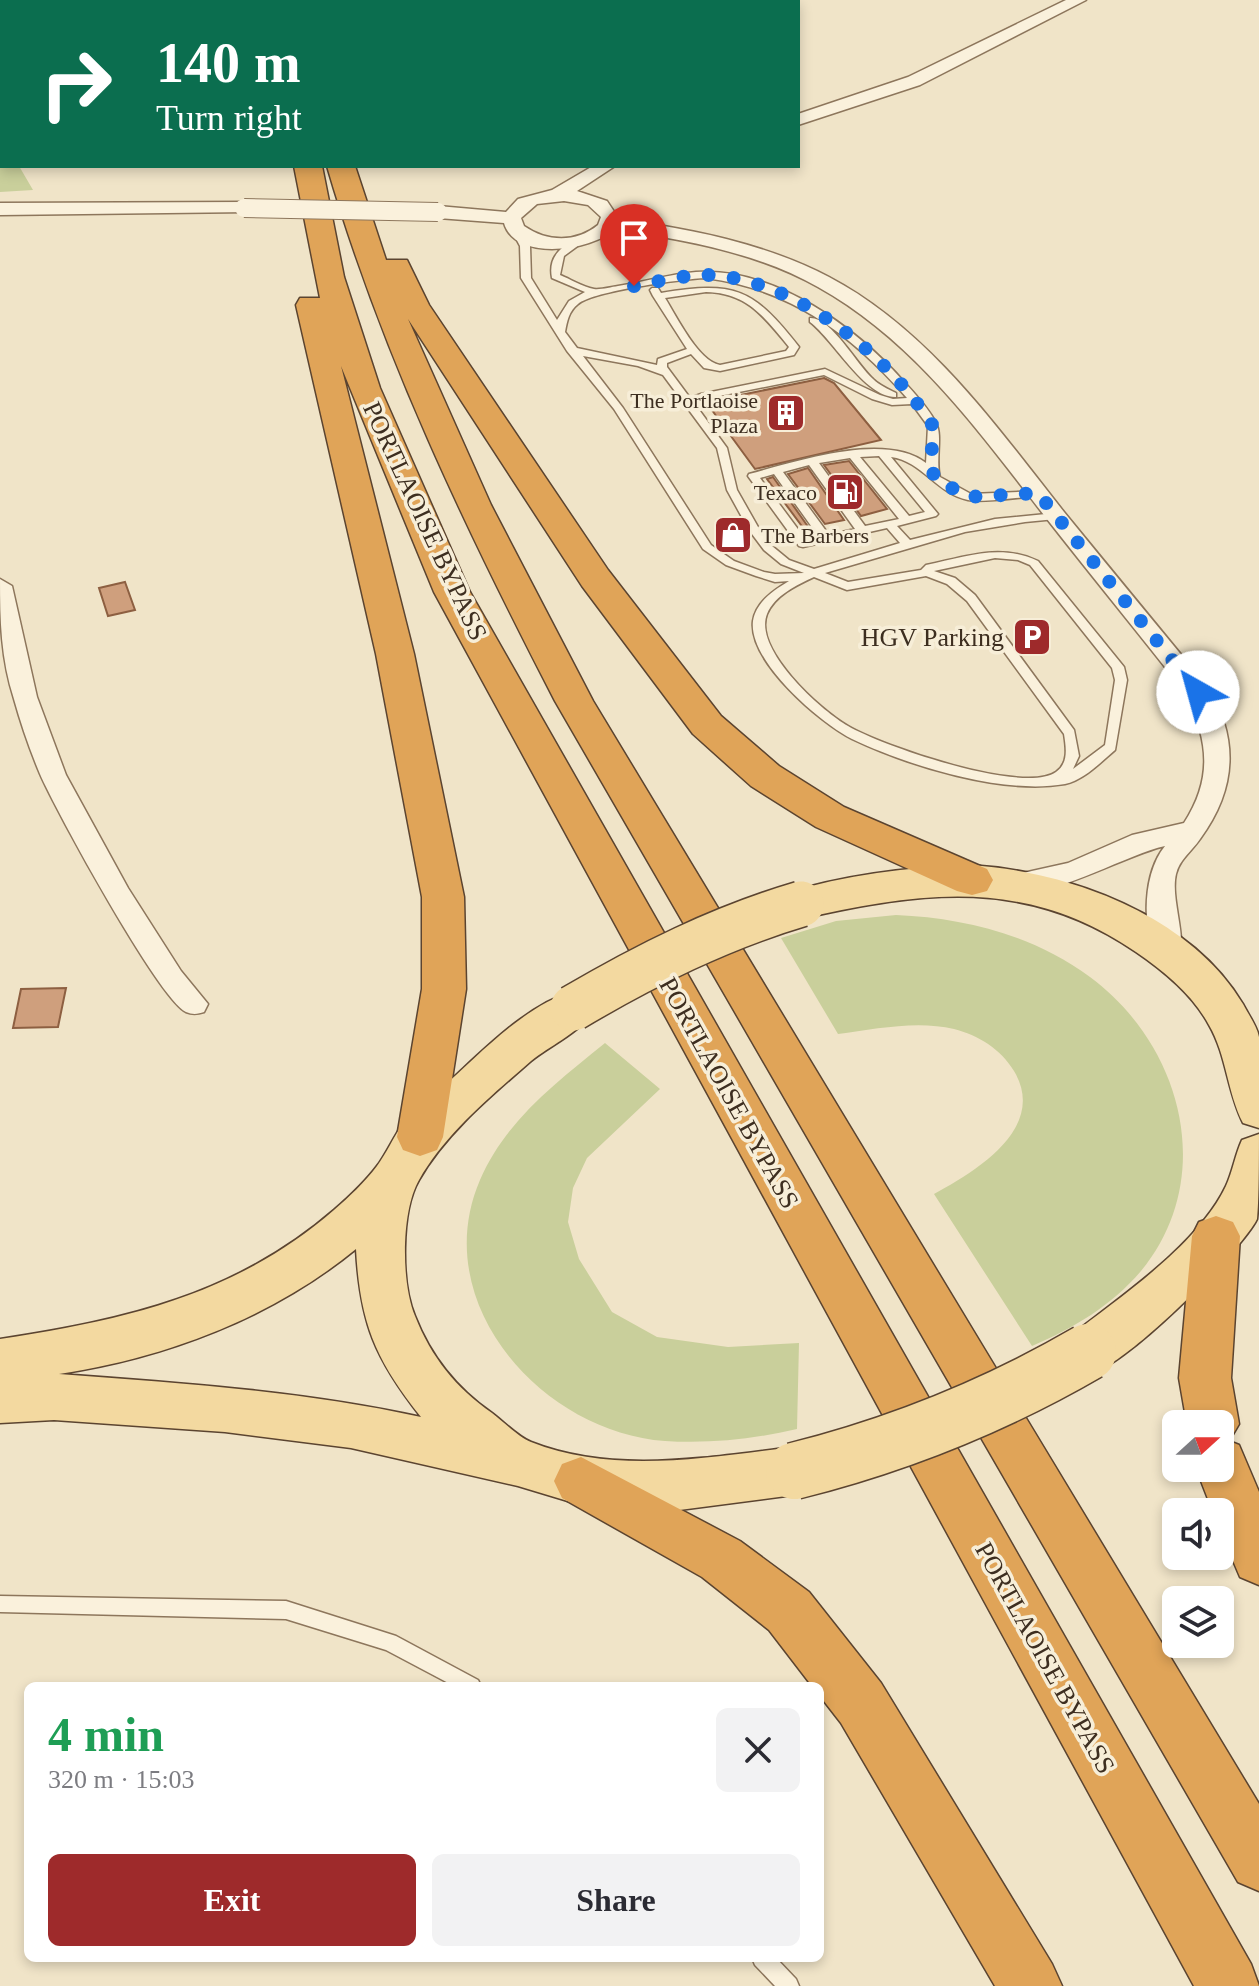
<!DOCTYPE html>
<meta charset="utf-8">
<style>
:root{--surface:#fff;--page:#f2f2f3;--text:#2b2b33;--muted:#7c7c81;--accent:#9e2a2b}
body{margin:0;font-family:"Times New Roman",serif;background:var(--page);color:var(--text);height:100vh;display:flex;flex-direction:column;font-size:30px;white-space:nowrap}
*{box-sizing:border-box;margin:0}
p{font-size:26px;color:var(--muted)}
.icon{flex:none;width:44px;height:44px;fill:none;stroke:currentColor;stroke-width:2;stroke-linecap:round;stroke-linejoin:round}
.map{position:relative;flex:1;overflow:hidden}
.details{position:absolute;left:24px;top:1682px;width:800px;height:280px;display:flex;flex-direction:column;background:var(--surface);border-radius:12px;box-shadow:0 4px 12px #0003}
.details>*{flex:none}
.guide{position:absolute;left:0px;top:0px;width:800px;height:168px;box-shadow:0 4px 12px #0003;background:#0b6e4f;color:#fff;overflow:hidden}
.needle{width:52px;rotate:69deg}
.tools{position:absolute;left:1162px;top:1410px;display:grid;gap:16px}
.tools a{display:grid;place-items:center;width:72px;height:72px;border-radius:12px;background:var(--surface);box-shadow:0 4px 12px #0003;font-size:40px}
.pin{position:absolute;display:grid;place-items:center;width:68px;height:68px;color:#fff;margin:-82px -34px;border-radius:50% 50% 50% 0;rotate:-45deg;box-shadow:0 0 8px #0007}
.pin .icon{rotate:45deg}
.me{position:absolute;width:88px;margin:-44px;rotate:322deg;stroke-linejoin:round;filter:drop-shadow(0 0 6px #0008)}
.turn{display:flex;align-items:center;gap:28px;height:168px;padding:0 24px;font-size:36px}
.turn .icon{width:104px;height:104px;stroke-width:2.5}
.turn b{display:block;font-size:56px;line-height:68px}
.round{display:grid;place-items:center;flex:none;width:84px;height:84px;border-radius:12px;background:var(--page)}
.headline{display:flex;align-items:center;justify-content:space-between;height:136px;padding:0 24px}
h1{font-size:48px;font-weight:700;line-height:60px;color:#1e9e55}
.primary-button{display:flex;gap:16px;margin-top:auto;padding:16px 24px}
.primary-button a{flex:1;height:92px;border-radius:12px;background:var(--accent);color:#fff;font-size:32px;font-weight:700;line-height:92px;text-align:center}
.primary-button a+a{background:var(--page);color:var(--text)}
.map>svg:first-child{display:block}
.green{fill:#c9cf9b}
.building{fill:#cf9f7d;stroke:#8d5f41;stroke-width:2}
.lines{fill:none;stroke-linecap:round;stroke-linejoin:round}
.lane-casing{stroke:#8d765c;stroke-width:3}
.street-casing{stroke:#8d765c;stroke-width:3}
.primary-casing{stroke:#5b4430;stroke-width:3}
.highway-casing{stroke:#5b4430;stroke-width:3}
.lane{fill:#faf1dc;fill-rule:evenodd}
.street{fill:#faf1dc;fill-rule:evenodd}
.primary{fill:#f3d9a0;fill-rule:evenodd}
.highway{fill:#e0a458;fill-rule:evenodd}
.street-bridge-casing{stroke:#8d765c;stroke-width:20;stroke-linecap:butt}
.primary-bridge-far1-casing{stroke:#5b4430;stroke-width:48;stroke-linecap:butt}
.primary-bridge-casing{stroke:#5b4430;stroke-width:59;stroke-linecap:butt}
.street-bridge{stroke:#faf1dc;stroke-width:18}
.primary-bridge-far1{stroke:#f3d9a0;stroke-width:45}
.primary-bridge{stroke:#f3d9a0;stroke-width:56}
.route{stroke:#1a73e8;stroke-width:14;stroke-dasharray:0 25.2}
.labels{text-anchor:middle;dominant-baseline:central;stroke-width:7;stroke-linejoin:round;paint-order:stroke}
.far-poi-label{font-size:22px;fill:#3d2e20;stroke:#f7eed8;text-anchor:end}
.street-label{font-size:26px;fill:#3d2e20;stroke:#f7eed8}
.poi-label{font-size:26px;fill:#3d2e20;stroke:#f7eed8;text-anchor:end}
</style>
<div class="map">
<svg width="1259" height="1986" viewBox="0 0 1259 1986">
<rect width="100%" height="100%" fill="#f0e4c8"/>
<g class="green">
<polygon points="0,132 2,166 19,166 33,190 0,192"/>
<path d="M 896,915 C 965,918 1033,935 1090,977 C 1182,1045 1218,1177 1141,1271 C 1111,1306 1074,1328 1032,1346 L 934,1194 C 976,1171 1048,1128 1014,1071 C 1001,1049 978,1035 954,1029 C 917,1020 875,1029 838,1034 L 781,938 L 836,921 Z"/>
<path d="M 605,1043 L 660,1089 L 587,1158 L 573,1188 L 568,1222 L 579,1259 L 612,1312 L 657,1337 L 728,1347 L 799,1343 L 797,1429 C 754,1439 709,1444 665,1441 C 542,1432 427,1303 480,1180 C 506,1120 556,1083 605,1043 Z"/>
</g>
<g class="building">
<polygon points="824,378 834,383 881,440 755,469 706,402"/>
<polygon points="849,461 887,509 861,516 824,465"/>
<polygon points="808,468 844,520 825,524 788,474"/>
<polygon points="773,477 809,528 804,529 767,479"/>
<polygon points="125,582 135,610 108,616 99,588"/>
<polygon points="66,988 58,1027 13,1028 21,989"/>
</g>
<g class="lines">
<defs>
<g id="lane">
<path d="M 513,227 L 519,227 L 530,246 L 531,278 L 557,320 L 569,301 L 585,292 L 552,278 C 548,258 560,246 578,239 L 583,242 L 564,256 L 560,275 C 570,279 583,287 594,289 C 600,290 611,287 618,286 C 644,282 670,274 696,272 C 775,267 857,328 906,384 C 917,396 929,409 936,423 C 943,436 935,461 940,477 L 971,494 L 1042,491 L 1043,493 L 1038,496 C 1020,497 984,503 968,500 C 937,494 922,461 891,457 L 938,514 L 936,516 L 897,526 L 910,540 L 995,519 L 1056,513 L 1062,516 L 1056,519 L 1025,522 L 965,532 L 825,573 L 848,582 L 921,570 L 926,565 C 965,557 1000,543 1038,561 L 1124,667 L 1127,680 L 1115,750 C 1101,762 1084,780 1065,784 C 1003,795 909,766 852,739 C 820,723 748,661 753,621 C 756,602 774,590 789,581 L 775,582 L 756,576 L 726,565 L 703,549 L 614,409 L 567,351 L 521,278 L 520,246 L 511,229 ZM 706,278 C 791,289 852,335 907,398 L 893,399 L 880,395 L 825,369 L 701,394 L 690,398 L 667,367 L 667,363 L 691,354 L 704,368 L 720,371 L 794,355 L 799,347 C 753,288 735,281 661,293 L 658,288 L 652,288 L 650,290 L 653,296 L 687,349 L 658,359 L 657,365 L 577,348 L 565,332 C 567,321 569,311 578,304 C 593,291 683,279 706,278 ZM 706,292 C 748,293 764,317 789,347 L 786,351 L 720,365 C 698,361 677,317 665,298 ZM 583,356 L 638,366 L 663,375 L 717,448 L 727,490 L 749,530 L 764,550 L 781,564 L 804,573 L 775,574 L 764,572 L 734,561 L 711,545 L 623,408 ZM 824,375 L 872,399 L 892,405 L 912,404 L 928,426 L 926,463 C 885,431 795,462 749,474 L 748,476 L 799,546 L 803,547 L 887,528 L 900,543 L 814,569 L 789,560 L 772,546 L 758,527 L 737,490 L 727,448 L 697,407 L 698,403 L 704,399 ZM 879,456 L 925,512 L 909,516 L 860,457 ZM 850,458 L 899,519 L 865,526 L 819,463 ZM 809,465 L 855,529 L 829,535 L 783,472 ZM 774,474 L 819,537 L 806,540 L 760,478 ZM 995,558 L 1018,560 L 1030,565 L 1112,668 L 1115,680 L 1105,745 L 1073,769 L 1079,756 L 1074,730 L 975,595 L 955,578 L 934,571 ZM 926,576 L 947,584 L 967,601 L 1064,734 C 1066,747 1069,763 1056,772 C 1024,795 882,746 848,726 C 820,710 753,649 767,614 C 775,595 797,585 814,577 L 847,590 Z"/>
<path d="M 810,318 C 831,317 857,365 873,379 C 879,385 888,389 896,393 L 896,397 C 865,398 834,340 810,322 Z"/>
<polygon points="0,1596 286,1601 396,1636 478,1680 481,1686 454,1686 386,1650 286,1619 0,1612"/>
<polygon points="752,1958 776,1958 796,1979 799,1986 775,1986 755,1965"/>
</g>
<g id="street">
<polygon points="699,0 716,0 698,2"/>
<polygon points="1066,0 1086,0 920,85 798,125 798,114 908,77"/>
<path d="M 593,166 L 615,166 L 577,191 L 607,201 L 619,219 C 690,229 764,243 829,277 C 928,329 996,426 1064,512 C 1111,570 1159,628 1207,686 C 1240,739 1236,790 1200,839 C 1192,851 1179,860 1176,874 C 1170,899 1188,940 1178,958 L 1168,961 L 1158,958 C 1141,928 1143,873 1165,846 C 1124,855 1046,903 1005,891 L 1001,884 L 1005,877 L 1068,863 L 1132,835 L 1184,823 C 1213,778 1208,742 1187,695 C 1141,636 1093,578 1047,519 C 980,433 915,341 818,287 C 756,252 684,240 615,229 C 592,251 515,262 504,223 L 438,218 L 429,212 L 438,206 L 506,212 L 518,199 L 552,190 ZM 564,201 L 588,205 L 601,217 L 598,225 C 576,243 547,242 524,226 L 521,218 L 537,204 Z"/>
<polygon points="244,202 250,204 250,212 0,215 0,203"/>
<path d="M 0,579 L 12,586 L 37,697 L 66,775 L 128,888 L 181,971 L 208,1004 L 204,1012 C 198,1014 193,1015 186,1012 C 159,999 56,811 40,774 C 30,750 21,724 14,699 C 1,659 0,620 0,579 Z"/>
</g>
<g id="primary">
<path d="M 970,865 C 1068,871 1190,915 1243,1004 C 1248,1014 1257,1026 1259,1037 C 1259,1066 1259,1099 1259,1128 L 1243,1123 C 1227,1092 1227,1056 1209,1025 C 1193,995 1164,971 1136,952 C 1027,877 923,891 801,919 L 786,915 L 780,904 L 786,893 C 845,875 908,867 970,865 Z"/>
<path d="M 573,991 L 589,996 L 595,1008 C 582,1032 552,1044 531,1061 C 491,1096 445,1134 419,1180 C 401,1211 401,1283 415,1316 C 431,1357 456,1388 492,1413 C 504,1422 518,1437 531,1442 C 615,1475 707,1457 794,1447 L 813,1454 L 821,1471 L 813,1488 L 794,1495 L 664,1512 L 581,1505 L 518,1486 L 351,1448 L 225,1432 L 54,1420 L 0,1423 L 0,1339 C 125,1320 236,1295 334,1210 C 349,1197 365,1182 377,1166 C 386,1154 393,1138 402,1125 C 413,1111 430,1100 442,1088 C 481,1053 523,1007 573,991 ZM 356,1249 C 360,1323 375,1359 421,1417 C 302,1391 181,1383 59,1374 C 165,1358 272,1318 356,1249 Z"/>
<path d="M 1259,1134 C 1259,1154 1259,1203 1257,1219 C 1243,1249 1117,1375 1087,1374 C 1082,1374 1075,1369 1070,1368 L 1063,1352 L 1070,1336 C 1120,1297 1198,1245 1226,1186 C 1233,1171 1235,1155 1242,1140 Z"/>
</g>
<g id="highway">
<rect x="267" y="0" width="24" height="2"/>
<polygon points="303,0 327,0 328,2 304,2"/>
<polygon points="294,166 322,166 344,277 380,388 470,592 1251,1964 1259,1986 1194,1986 434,592 341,366 414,654 464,897 466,989 443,1137 437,1150 420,1156 403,1150 397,1137 422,989 422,897 376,654 296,305 300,298 320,298"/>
<path d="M 327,166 L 355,166 L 386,260 L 407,260 L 429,305 L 608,570 L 721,716 L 779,766 L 844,807 L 987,869 L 993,880 L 987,891 L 972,895 L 957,891 L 816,827 L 751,786 L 693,734 L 582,586 L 408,319 L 491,505 L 593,701 L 1259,1804 L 1259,1891 L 1238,1882 L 555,701 C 465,527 382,354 327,166 Z"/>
<polygon points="1216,1216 1233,1222 1240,1236 1231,1378 1239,1424 1229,1441 1239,1445 1259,1492 1259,1585 1240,1577 1220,1530 1220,1512 1213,1512 1196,1468 1220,1468 1220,1424 1187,1424 1179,1378 1192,1236 1199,1222"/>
<polygon points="581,1457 740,1541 809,1592 881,1683 1052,1964 1062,1986 995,1986 841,1723 820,1696 820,1686 812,1686 769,1630 702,1577 562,1498 554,1481 562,1464"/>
</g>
</defs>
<use href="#lane" class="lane-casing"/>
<use href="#street" class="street-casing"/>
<use href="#primary" class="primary-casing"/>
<use href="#highway" class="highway-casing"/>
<use href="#lane" class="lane"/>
<use href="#street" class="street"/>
<use href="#primary" class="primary"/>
<use href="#highway" class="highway"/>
<defs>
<polyline id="street-bridge" points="244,208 438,212"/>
<path id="primary-bridge-far1" d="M 573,1008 C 646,965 720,928 801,904"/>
<path id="primary-bridge" d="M 794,1471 C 898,1445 995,1406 1088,1352"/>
</defs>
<use href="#street-bridge" class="street-bridge-casing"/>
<use href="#primary-bridge-far1" class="primary-bridge-far1-casing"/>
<use href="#primary-bridge" class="primary-bridge-casing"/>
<use href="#street-bridge" class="street-bridge"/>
<use href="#primary-bridge-far1" class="primary-bridge-far1"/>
<use href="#primary-bridge" class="primary-bridge"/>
</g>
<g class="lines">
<path class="route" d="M 634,286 C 657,282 682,275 706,275 C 793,277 888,355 933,426 L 931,466 L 935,479 L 969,497 L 1038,493 L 1198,692"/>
</g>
<defs>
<symbol id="building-square" viewBox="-11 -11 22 22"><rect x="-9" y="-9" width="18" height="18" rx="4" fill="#9e2a2b" stroke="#f7eed8"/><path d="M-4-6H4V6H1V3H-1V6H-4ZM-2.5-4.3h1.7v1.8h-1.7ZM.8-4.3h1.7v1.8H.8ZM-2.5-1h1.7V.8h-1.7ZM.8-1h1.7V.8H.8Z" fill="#fff"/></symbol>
<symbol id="fuel-square" viewBox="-11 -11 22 22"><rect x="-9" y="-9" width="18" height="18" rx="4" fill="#9e2a2b" stroke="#f7eed8"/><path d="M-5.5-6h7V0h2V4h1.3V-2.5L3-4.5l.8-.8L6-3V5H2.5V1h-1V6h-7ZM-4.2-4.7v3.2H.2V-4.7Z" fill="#fff"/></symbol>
<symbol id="shop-square" viewBox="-11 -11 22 22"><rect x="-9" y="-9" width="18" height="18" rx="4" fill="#9e2a2b" stroke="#f7eed8"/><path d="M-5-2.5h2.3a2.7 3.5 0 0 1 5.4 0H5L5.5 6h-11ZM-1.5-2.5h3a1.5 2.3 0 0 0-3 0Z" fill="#fff"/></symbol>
<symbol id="parking-square" viewBox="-11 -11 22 22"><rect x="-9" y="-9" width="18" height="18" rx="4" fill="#9e2a2b" stroke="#f7eed8"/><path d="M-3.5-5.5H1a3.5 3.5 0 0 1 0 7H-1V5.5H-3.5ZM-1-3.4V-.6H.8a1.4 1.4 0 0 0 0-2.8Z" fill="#fff"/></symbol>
</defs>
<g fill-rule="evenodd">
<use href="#building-square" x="764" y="391" width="44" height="44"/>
<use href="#fuel-square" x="823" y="470" width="44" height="44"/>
<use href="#shop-square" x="711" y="513" width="44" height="44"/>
<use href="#parking-square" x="1010" y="615" width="44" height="44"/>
</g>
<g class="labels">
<g class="far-poi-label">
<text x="758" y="400">The Portlaoise<tspan x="758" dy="25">Plaza</tspan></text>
<text x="817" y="492">Texaco</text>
<text x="761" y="535" text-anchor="start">The Barbers</text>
</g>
<g class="street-label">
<text transform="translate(425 521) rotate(65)">PORTLAOISE BYPASS</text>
<text transform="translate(729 1093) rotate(61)">PORTLAOISE BYPASS</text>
<text transform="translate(1045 1658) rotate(61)">PORTLAOISE BYPASS</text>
</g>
<g class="poi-label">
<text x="1004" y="637">HGV Parking</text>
</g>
</g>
</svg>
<div class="tools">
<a><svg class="needle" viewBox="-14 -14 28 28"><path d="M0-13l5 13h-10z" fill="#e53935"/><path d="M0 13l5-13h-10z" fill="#7c7c81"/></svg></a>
<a><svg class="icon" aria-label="sound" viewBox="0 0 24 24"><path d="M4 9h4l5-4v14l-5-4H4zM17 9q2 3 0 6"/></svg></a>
<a><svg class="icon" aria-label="layers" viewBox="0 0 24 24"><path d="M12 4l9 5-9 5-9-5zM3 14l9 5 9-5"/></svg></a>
</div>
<div class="pin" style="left:634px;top:286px;background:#d93025"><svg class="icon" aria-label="arrive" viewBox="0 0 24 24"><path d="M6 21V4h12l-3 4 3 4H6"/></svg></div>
<svg class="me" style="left:1198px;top:692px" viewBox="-20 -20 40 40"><circle r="19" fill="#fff"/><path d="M0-13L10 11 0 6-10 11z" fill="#1a73e8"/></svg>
<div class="guide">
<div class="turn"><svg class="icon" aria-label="right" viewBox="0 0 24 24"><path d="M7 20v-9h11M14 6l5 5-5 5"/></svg><div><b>140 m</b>Turn right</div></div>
</div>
<section class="details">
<div class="headline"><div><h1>4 min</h1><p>320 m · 15:03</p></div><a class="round"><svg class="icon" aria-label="close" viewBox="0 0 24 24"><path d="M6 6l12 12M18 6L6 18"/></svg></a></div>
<div class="primary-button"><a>Exit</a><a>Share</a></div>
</section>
</div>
